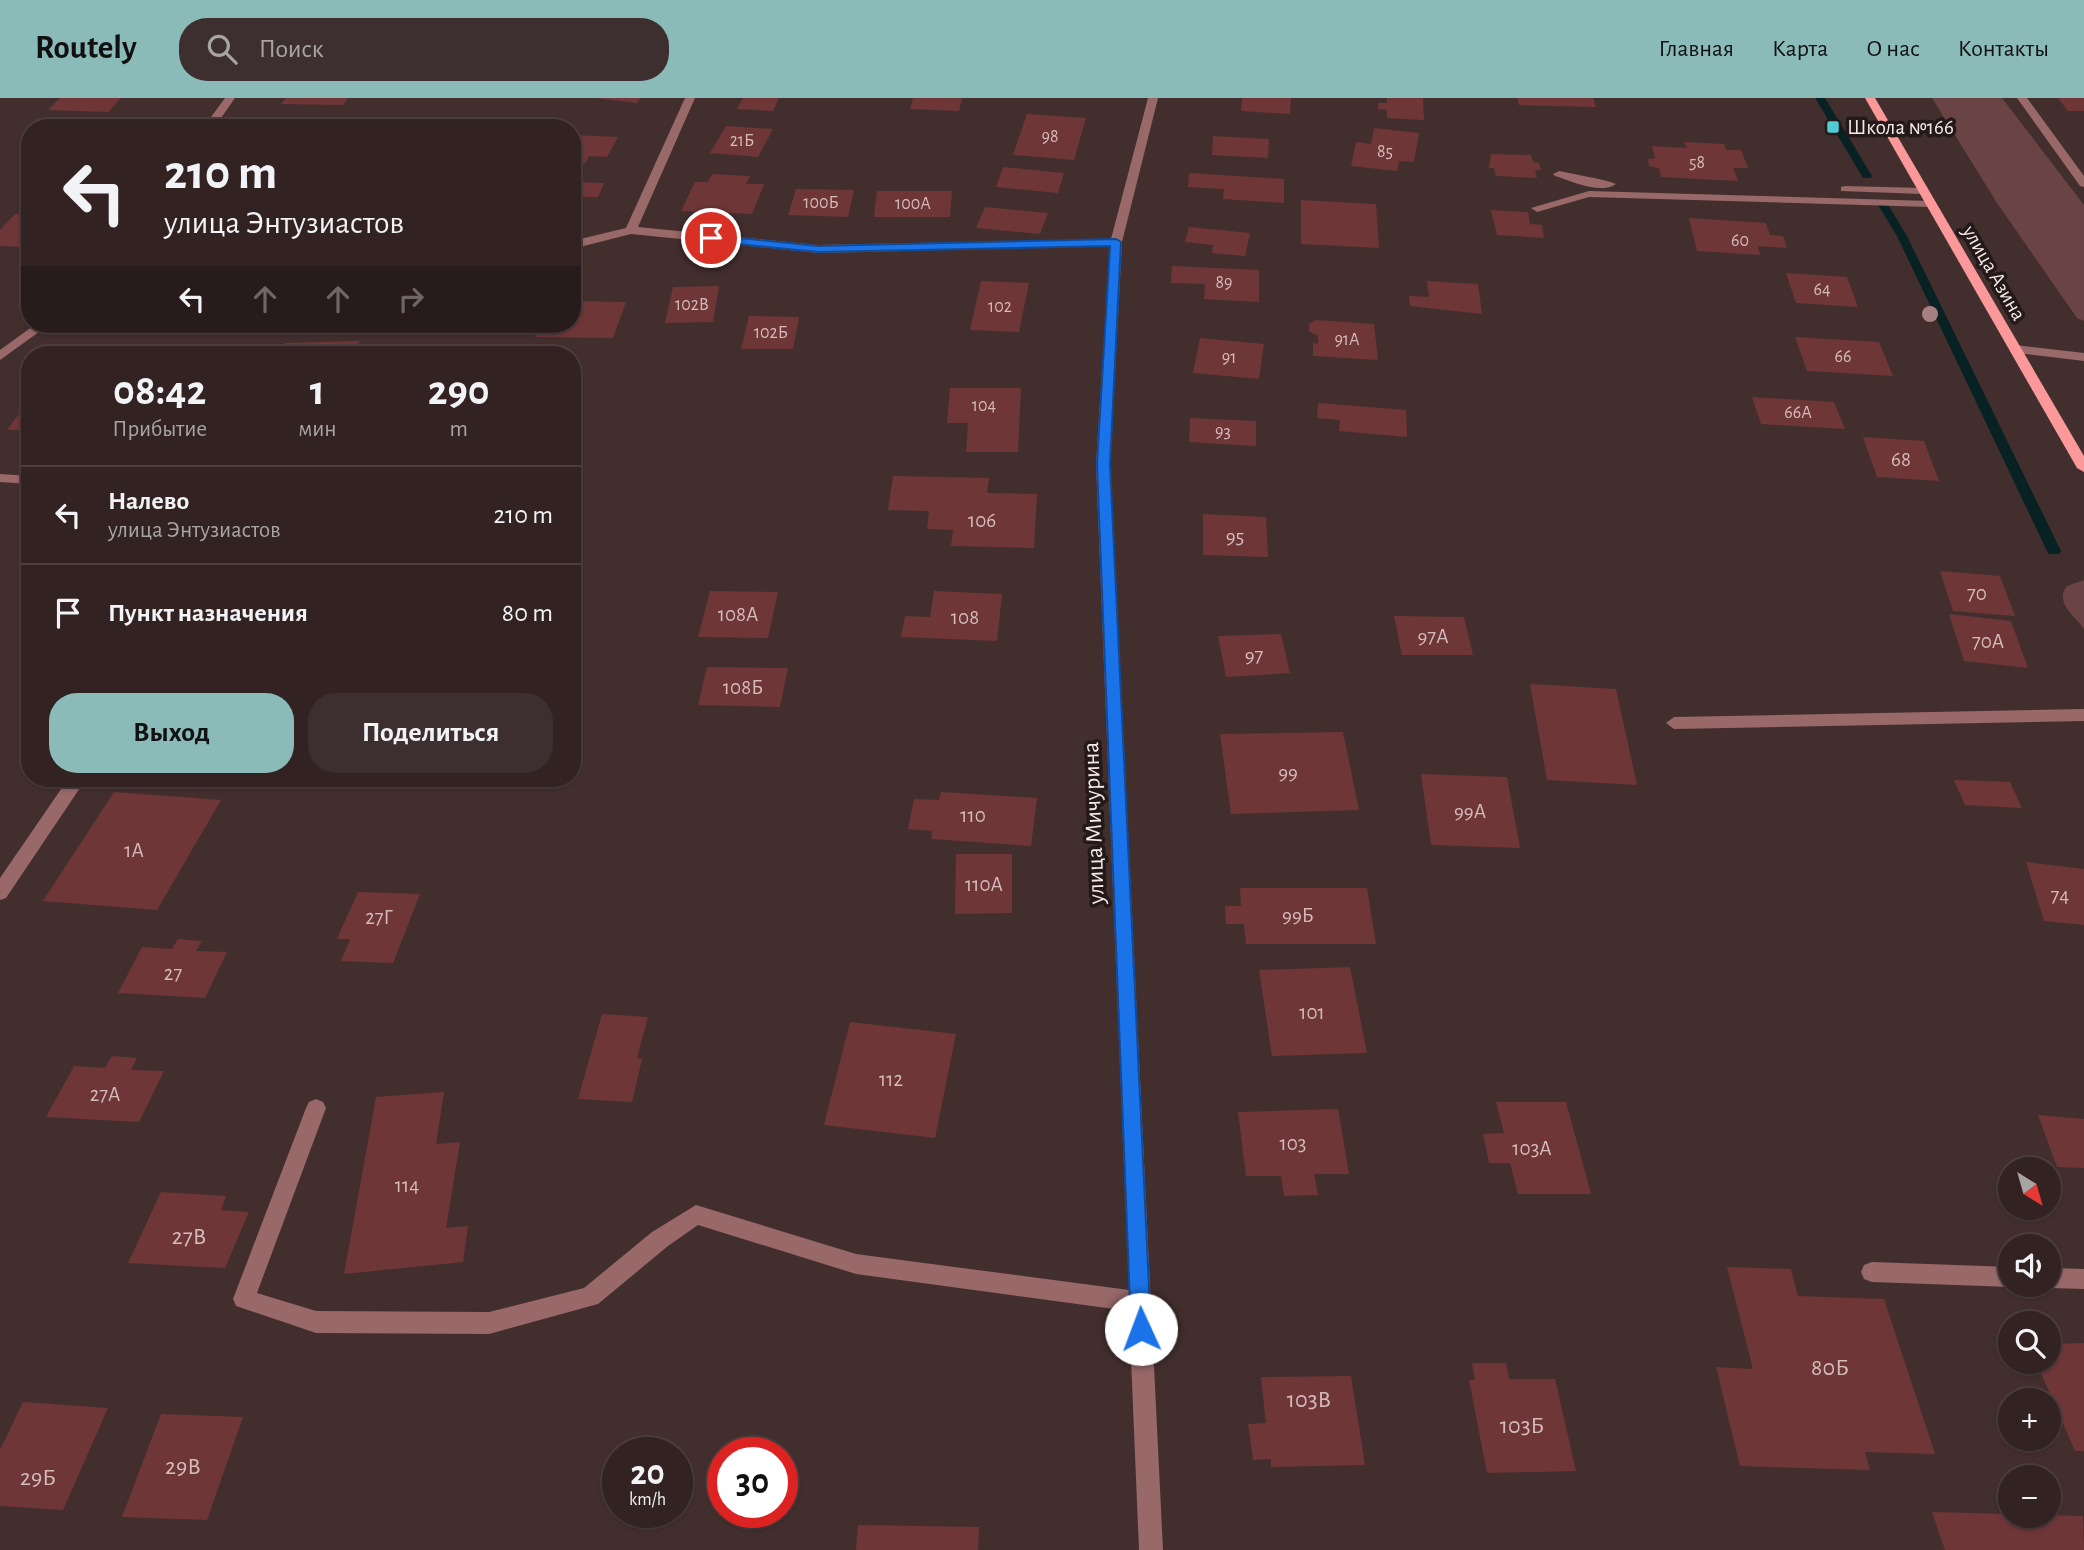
<!DOCTYPE html>
<html lang="ru">
<meta charset="utf-8">
<style>
:root{--surface:#322222;--page:#3d2f2f;--text:#f1f3f6;--muted:#a8a4a5;--line:#4d3f40;--accent:#8bbbb9}
body{margin:0;font-family:"Alegreya Sans",sans-serif;background:var(--page);color:var(--text);height:100vh;display:flex;flex-direction:column;font-size:26px;white-space:nowrap}
*{box-sizing:border-box;margin:0}
p{font-size:23px;color:var(--muted)}
.icon{flex:none;width:38px;height:38px;fill:none;stroke:currentColor;stroke-width:2;stroke-linecap:round;stroke-linejoin:round}
.map{position:relative;flex:1;overflow:hidden}
.sheet{position:absolute;left:21px;top:248px;width:560px;height:441px;display:flex;flex-direction:column;background:var(--surface);border-radius:28px;box-shadow:0 2px 5px #0004,0 0 0 2px var(--line)}
.sheet>*{flex:none}
.banner{position:absolute;left:21px;top:21px;width:560px;height:214px;border-radius:28px;box-shadow:0 2px 5px #0004,0 0 0 2px var(--line);background:#322222;color:var(--text);overflow:hidden}
.needle{width:46px;rotate:143deg}
.tools{position:absolute;left:1998px;top:1059px;display:grid;gap:14px}
.tools a{display:grid;place-items:center;width:63px;height:63px;border-radius:50%;background:var(--surface);box-shadow:0 2px 5px #0004,0 0 0 2px var(--line);font-size:35px}
.speed{position:absolute;left:602px;top:1339px;display:flex;gap:14px;font-size:35px;font-weight:700;text-align:center}
.speed>*{display:grid;place-content:center;width:91px;height:91px;border-radius:50%;background:var(--surface);box-shadow:0 2px 5px #0004,0 0 0 2px var(--line);line-height:1}
.speed small{font-size:18px;font-weight:400}
.speed .limit{border:10px solid #d22;background:#fff;color:#111}
.pin{position:absolute;display:grid;place-items:center;width:60px;height:60px;color:#fff;margin:-30px;border:4px solid #fff;border-radius:50%;box-shadow:0 2px 7px #0007}
.me{position:absolute;width:77px;margin:-38px;rotate:358deg;stroke-linejoin:round;filter:drop-shadow(0 0 5px #0008)}
.turn{display:flex;align-items:center;gap:24px;height:147px;padding:0 28px;font-size:32px}
.turn .icon{width:91px;height:91px;stroke-width:2.5}
.turn b{display:block;font-size:49px;line-height:60px}
.lanes{display:flex;align-items:center;height:66px;padding:0 28px;background:#0003;justify-content:center;gap:35px;direction:ltr}
.lanes .off{opacity:.35}
.eta{display:flex;justify-content:space-evenly;align-items:center;height:119px;text-align:center}
.eta b{font-size:42px;font-weight:600;line-height:49px}
.button{display:flex;gap:14px;margin-top:auto;padding:14px 28px}
.button a{flex:1;height:80px;border-radius:28px;background:var(--accent);color:#111;font-size:28px;font-weight:600;line-height:80px;text-align:center}
.button a+a{background:var(--page);color:var(--text)}
ul{padding:0;list-style:none}
li{display:flex;align-items:center;gap:21px;height:98px;padding:0 28px;border-top:2px solid var(--line)}
li div{flex:1}
li b{display:block;font-size:26px}
li em{font-style:normal}
header{display:flex;align-items:center;gap:42px;box-sizing:border-box;height:98px;padding:0 35px;background:var(--accent);color:#111}
header strong{font-size:33px}
nav{display:flex;gap:38px;margin-inline-start:auto;font-size:24px}
.search{width:490px;height:63px;background:var(--page);display:flex;align-items:center;gap:18px;box-sizing:border-box;padding:0 24px;border-radius:28px;color:var(--muted);font-size:26px}
.map>svg:first-child{display:block}
.green{fill:#6a4444}
.lines{fill:none;stroke-linecap:round;stroke-linejoin:round}
.stream{fill:#082224;fill-rule:evenodd}
.building{fill:#6f3638}
.minor{fill:#996868;fill-rule:evenodd}
.major{fill:#fb999a;fill-rule:evenodd}
.tree{fill:#a98080}
.route{fill:#1a73e8;stroke:#114b97;stroke-width:2}
.poi-dot{fill:#51ccd4;stroke:#231919;stroke-width:2.5}
.labels{text-anchor:middle;dominant-baseline:central;stroke-width:7;stroke-linejoin:round;paint-order:stroke}
.far-number-label{font-size:18px;fill:#d5bcbc}
.far-poi-label{font-size:21px;fill:#f7e8e8;stroke:#231919;text-anchor:start}
.far-street-label{font-size:21px;fill:#f7e8e8;stroke:#231919}
.number-label{font-size:21px;fill:#d5bcbc}
.street-label{font-size:24px;fill:#f7e8e8;stroke:#231919}
.near-number-label{font-size:24px;fill:#d5bcbc}
</style>
<header>
<strong>Routely</strong>
<div class="search"><svg class="icon" aria-label="search" viewBox="0 0 24 24"><circle cx="10" cy="10" r="6"/><path d="M15 15l6 6"/></svg>Поиск</div>
<nav><a>Главная</a><a>Карта</a><a>О нас</a><a>Контакты</a></nav>
</header>
<div class="map">
<svg width="2084" height="1452" viewBox="0 0 2084 1452">
<rect width="100%" height="100%" fill="#432e2e"/>
<g class="green">
<polygon points="1932,0 2002,0 2084,107 2084,223 2077,220 1997,105"/>
<path d="M 2084,482 L 2084,531 C 2075,518 2054,504 2067,488 Z"/>
</g>
<g class="lines">
<g class="stream">
<polygon points="1815,0 1825,0 1872,78 1871,80 1863,80"/>
<polygon points="1879,105 1887,105 1907,138 2061,453 2059,456 2049,456 2047,453 1897,138 1878,107"/>
</g>
</g>
<g class="building">
<polygon points="60,0 121,0 108,14 48,12"/>
<polygon points="286,0 348,0 343,7 281,6"/>
<polygon points="595,0 641,0 637,5"/>
<polygon points="743,0 779,0 773,13 737,11"/>
<polygon points="913,0 962,0 959,13 910,11"/>
<polygon points="1242,0 1291,0 1290,16 1241,13"/>
<polygon points="1387,0 1423,0 1424,22 1387,20 1387,12 1378,11 1378,5 1387,5"/>
<polygon points="1517,0 1593,0 1596,9 1519,7"/>
<polygon points="2058,0 2084,0 2084,13 2068,13"/>
<polygon points="1027,16 1086,20 1074,62 1013,57"/>
<polygon points="319,19 313,30 292,30 298,20"/>
<polygon points="94,22 138,23 132,30 87,30"/>
<polygon points="726,28 773,31 758,59 710,55"/>
<polygon points="1374,30 1419,35 1414,64 1399,63 1397,73 1351,68 1356,44 1371,46"/>
<polygon points="572,37 618,39 607,59 589,58 585,66 572,66"/>
<polygon points="1213,38 1269,41 1268,60 1212,57"/>
<polygon points="1684,44 1724,46 1726,52 1741,52 1748,70 1733,70 1738,83 1661,79 1659,70 1649,68 1648,61 1655,60 1652,48 1687,50"/>
<polygon points="1491,56 1531,57 1533,64 1539,65 1541,72 1535,72 1537,80 1496,78 1494,70 1489,70"/>
<polygon points="1003,69 1064,75 1058,95 996,89"/>
<polygon points="1189,75 1284,81 1284,105 1223,101 1224,91 1188,89"/>
<polygon points="712,76 750,78 746,86 764,86 752,116 681,113 695,84 708,84"/>
<polygon points="572,84 604,85 598,99 572,99"/>
<polygon points="796,91 854,92 848,119 788,117"/>
<polygon points="877,93 952,93 950,119 874,119"/>
<polygon points="1301,102 1376,106 1379,150 1301,146"/>
<polygon points="985,109 1048,115 1040,136 976,130"/>
<polygon points="1491,112 1528,114 1530,126 1542,127 1544,140 1497,137"/>
<polygon points="15,116 30,116 30,145 26,149 0,148 0,132"/>
<polygon points="1689,120 1766,125 1770,137 1783,138 1787,150 1758,148 1760,157 1697,153"/>
<polygon points="1189,129 1250,135 1245,158 1212,155 1213,147 1185,144"/>
<polygon points="1172,168 1259,172 1259,204 1204,201 1205,186 1171,185"/>
<polygon points="1786,175 1847,179 1858,209 1796,205"/>
<polygon points="981,183 1029,185 1019,234 970,232"/>
<polygon points="1427,183 1478,186 1482,216 1410,208 1409,198 1429,199"/>
<polygon points="719,188 713,224 665,225 673,189"/>
<polygon points="572,203 626,204 613,240 535,239 540,226 572,226"/>
<polygon points="749,218 799,219 793,251 741,251"/>
<polygon points="1316,222 1374,226 1378,262 1313,258 1313,245 1318,246 1318,238 1309,233 1309,226"/>
<polygon points="1795,239 1879,244 1893,278 1807,273"/>
<polygon points="1200,240 1264,246 1259,281 1193,275"/>
<polygon points="360,243 354,257 280,257 285,245"/>
<polygon points="950,290 1021,290 1018,354 966,354 968,325 947,325"/>
<polygon points="1752,299 1834,304 1845,331 1761,326"/>
<polygon points="30,301 30,332 7,332"/>
<polygon points="1318,305 1406,312 1407,339 1339,333 1340,322 1317,320"/>
<polygon points="1190,320 1256,323 1256,348 1189,344"/>
<polygon points="1863,339 1924,343 1939,383 1877,379"/>
<polygon points="893,378 989,380 987,395 1037,396 1034,450 951,448 953,432 927,431 929,413 888,412"/>
<polygon points="1203,416 1266,419 1268,459 1203,457"/>
<polygon points="1940,473 2000,478 2015,518 1953,513"/>
<polygon points="710,493 778,494 768,540 698,539"/>
<polygon points="934,493 1002,496 997,543 901,539 905,518 930,519"/>
<polygon points="1949,516 2011,523 2028,570 1964,563"/>
<polygon points="1394,518 1464,519 1473,557 1402,557"/>
<polygon points="1281,536 1290,575 1226,579 1218,538"/>
<polygon points="707,569 788,570 780,609 698,607"/>
<polygon points="1530,586 1616,591 1637,687 1547,682"/>
<polygon points="1343,634 1359,712 1231,716 1220,636"/>
<polygon points="1421,676 1507,679 1520,750 1431,747"/>
<polygon points="1954,682 2010,684 2022,710 1965,707"/>
<polygon points="114,694 221,702 157,812 43,803"/>
<polygon points="941,694 1037,700 1031,748 931,741 932,733 908,731 914,701 939,702"/>
<polygon points="956,756 1012,756 1012,815 955,816"/>
<polygon points="2026,764 2084,771 2084,827 2044,823"/>
<polygon points="1240,790 1367,790 1376,846 1246,846 1244,826 1226,826 1225,808 1241,808"/>
<polygon points="358,794 420,796 393,865 341,863 350,841 337,841"/>
<polygon points="178,841 202,843 196,853 227,854 205,900 118,895 142,849 172,851"/>
<polygon points="1350,869 1367,955 1272,958 1259,872"/>
<polygon points="602,916 648,919 637,960 642,961 632,1004 578,1001"/>
<polygon points="850,924 956,936 935,1040 824,1027"/>
<polygon points="112,958 137,960 131,972 164,973 139,1024 46,1019 74,968 105,970"/>
<polygon points="444,994 436,1046 460,1044 446,1130 468,1128 463,1164 344,1176 376,999"/>
<polygon points="1496,1004 1566,1004 1591,1096 1518,1096 1510,1065 1489,1065 1483,1036 1504,1035"/>
<polygon points="1338,1011 1349,1076 1314,1076 1318,1097 1284,1098 1281,1078 1246,1078 1238,1014"/>
<polygon points="2038,1017 2084,1021 2084,1070 2057,1069"/>
<polygon points="161,1094 226,1098 221,1112 249,1114 225,1170 128,1165"/>
<polygon points="1727,1169 1791,1171 1798,1198 1884,1201 1935,1356 1865,1354 1870,1372 1740,1368 1716,1269 1753,1271"/>
<polygon points="2084,1245 2084,1353 2075,1353 2036,1264 2049,1264 2049,1246"/>
<polygon points="1472,1265 1506,1265 1509,1281 1555,1281 1576,1373 1487,1375 1469,1282 1475,1282"/>
<polygon points="1351,1278 1365,1367 1271,1369 1271,1361 1253,1362 1248,1326 1266,1325 1261,1279"/>
<polygon points="23,1304 108,1310 63,1412 0,1408 0,1352"/>
<polygon points="161,1316 243,1319 207,1422 122,1419"/>
<polygon points="1932,1414 2083,1418 2084,1452 1945,1452"/>
<polygon points="858,1427 979,1429 978,1452 856,1452"/>
</g>
<g class="lines">
<g class="minor">
<polygon points="225,0 235,0 214,30 203,30"/>
<polygon points="685,0 695,0 638,129 818,147 1111,141 1148,0 1158,0 1122,144 1110,366 1163,1452 1139,1452 1129,1213 856,1176 698,1127 668,1148 598,1206 489,1236 316,1235 236,1208 233,1201 306,1010 309,1004 316,1001 323,1004 326,1010 257,1195 316,1213 489,1214 584,1190 652,1134 696,1107 856,1156 1129,1192 1096,366 1110,148 818,155 631,136 572,151 572,143 626,130"/>
<polygon points="2017,0 2027,0 2084,78 2084,89 2080,88"/>
<path d="M 1559,73 C 1569,75 1612,83 1616,86 C 1600,97 1572,83 1555,78 L 1553,76 Z"/>
<polygon points="1845,88 1922,90 1928,93 1922,96 1841,93 1841,89"/>
<polygon points="1589,93 1930,103 1936,106 1930,109 1589,99 1537,114 1531,110"/>
<polygon points="36,226 50,226 0,262 0,252"/>
<polygon points="2015,247 2084,255 2084,263 2010,254 2010,248"/>
<polygon points="0,376 30,378 30,386 0,384"/>
<polygon points="2084,611 2084,623 1674,631 1666,625 1674,619"/>
<polygon points="68,681 86,681 6,800 0,802 0,780"/>
<polygon points="1872,1164 2011,1169 2011,1186 2018,1186 2011,1189 1872,1184 1864,1181 1861,1174 1864,1167"/>
<polygon points="2049,1170 2084,1171 2084,1191 2049,1190 2041,1187 2049,1186"/>
</g>
<polygon class="major" points="1865,0 1875,0 2084,358 2084,374 2077,370"/>
</g>
<circle class="tree" cx="1930" cy="216" r="8"/>
<polygon class="route" points="711,137 818,148 1116,141 1121,144 1110,366 1151,1231 1148,1238 1141,1241 1134,1238 1131,1231 1097,366 1110,148 818,154 707,143 707,138"/>
<rect class="poi-dot" x="1826" y="22" width="14" height="14" rx="3.5"/>
<g class="labels">
<g class="far-number-label">
<text x="1050" y="39">98</text>
<text x="742" y="43">21Б</text>
<text x="1385" y="54">85</text>
<text x="1697" y="65">58</text>
<text x="821" y="105">100Б</text>
<text x="913" y="106">100А</text>
<text x="1740" y="143">60</text>
<text x="1224" y="185">89</text>
<text x="1822" y="192">64</text>
<text x="692" y="207">102В</text>
<text x="1000" y="209">102</text>
<text x="771" y="235">102Б</text>
<text x="1347" y="242">91А</text>
<text x="1843" y="259">66</text>
<text x="1229" y="260">91</text>
<text x="984" y="308">104</text>
<text x="1798" y="315">66А</text>
<text x="1223" y="334">93</text>
</g>
<g class="far-poi-label">
<text x="1847" y="29">Школа №166</text>
</g>
<g class="far-street-label">
<text transform="translate(1994 175) rotate(60)">улица Азина</text>
</g>
<g class="number-label">
<text x="1901" y="361">68</text>
<text x="982" y="422">106</text>
<text x="1235" y="438">95</text>
<text x="1977" y="495">70</text>
<text x="738" y="516">108А</text>
<text x="965" y="519">108</text>
<text x="1433" y="538">97А</text>
<text x="1988" y="543">70А</text>
<text x="1254" y="557">97</text>
<text x="743" y="589">108Б</text>
<text x="1288" y="674">99</text>
<text x="1470" y="713">99А</text>
<text x="973" y="717">110</text>
<text x="134" y="752">1А</text>
<text x="984" y="786">110А</text>
<text x="2060" y="797">74</text>
<text x="1298" y="817">99Б</text>
<text x="379" y="819">27Г</text>
<text x="173" y="875">27</text>
<text x="1312" y="914">101</text>
<text x="891" y="981">112</text>
<text x="105" y="996">27А</text>
<text x="1293" y="1045">103</text>
<text x="1532" y="1050">103А</text>
<text x="407" y="1087">114</text>
</g>
<g class="street-label">
<text transform="translate(1094 725) rotate(-92)">улица Мичурина</text>
</g>
<g class="near-number-label">
<text x="189" y="1139">27В</text>
<text x="1830" y="1270">80Б</text>
<text x="1309" y="1302">103В</text>
<text x="1522" y="1328">103Б</text>
<text x="183" y="1369">29В</text>
<text x="38" y="1380">29Б</text>
</g>
</g>
</svg>
<div class="tools">
<a><svg class="needle" viewBox="-14 -14 28 28"><path d="M0-13l5 13h-10z" fill="#e53935"/><path d="M0 13l5-13h-10z" fill="#a8a4a5"/></svg></a>
<a><svg class="icon" aria-label="sound" viewBox="0 0 24 24"><path d="M4 9h4l5-4v14l-5-4H4zM17 9q2 3 0 6"/></svg></a>
<a><svg class="icon" aria-label="search" viewBox="0 0 24 24"><circle cx="10" cy="10" r="6"/><path d="M15 15l6 6"/></svg></a>
<a>+</a>
<a>−</a>
</div>
<div class="speed"><div>20<small>km/h</small></div><div class="limit">30</div></div>
<div class="pin" style="left:711px;top:140px;background:#d93025"><svg class="icon" aria-label="arrive" viewBox="0 0 24 24"><path d="M6 21V4h12l-3 4 3 4H6"/></svg></div>
<svg class="me" style="left:1141px;top:1231px" viewBox="-20 -20 40 40"><circle r="19" fill="#fff"/><path d="M0-13L10 11 0 6-10 11z" fill="#1a73e8"/></svg>
<div class="banner">
<div class="turn"><svg class="icon" aria-label="left" viewBox="0 0 24 24"><path d="M17 20v-9H6M10 6l-5 5 5 5"/></svg><div><b>210 m</b>улица Энтузиастов</div></div>
<div class="lanes"><svg class="icon" aria-label="left" viewBox="0 0 24 24"><path d="M17 20v-9H6M10 6l-5 5 5 5"/></svg><svg class="icon off" aria-label="ahead" viewBox="0 0 24 24"><path d="M12 20V5M6 11l6-6 6 6"/></svg><svg class="icon off" aria-label="ahead" viewBox="0 0 24 24"><path d="M12 20V5M6 11l6-6 6 6"/></svg><svg class="icon off" aria-label="right" viewBox="0 0 24 24"><path d="M7 20v-9h11M14 6l5 5-5 5"/></svg></div>
</div>
<section class="sheet">
<div class="eta">
<div><b>08:42</b><p>Прибытие</p></div>
<div><b>1</b><p>мин</p></div>
<div><b>290</b><p>m</p></div>
</div>
<ul>
<li><svg class="icon" aria-label="left" viewBox="0 0 24 24"><path d="M17 20v-9H6M10 6l-5 5 5 5"/></svg><div><b>Налево</b><p>улица Энтузиастов</p></div><em>210 m</em></li>
<li><svg class="icon" aria-label="arrive" viewBox="0 0 24 24"><path d="M6 21V4h12l-3 4 3 4H6"/></svg><div><b>Пункт назначения</b></div><em>80 m</em></li>
</ul>
<div class="button"><a>Выход</a><a>Поделиться</a></div>
</section>
</div>
